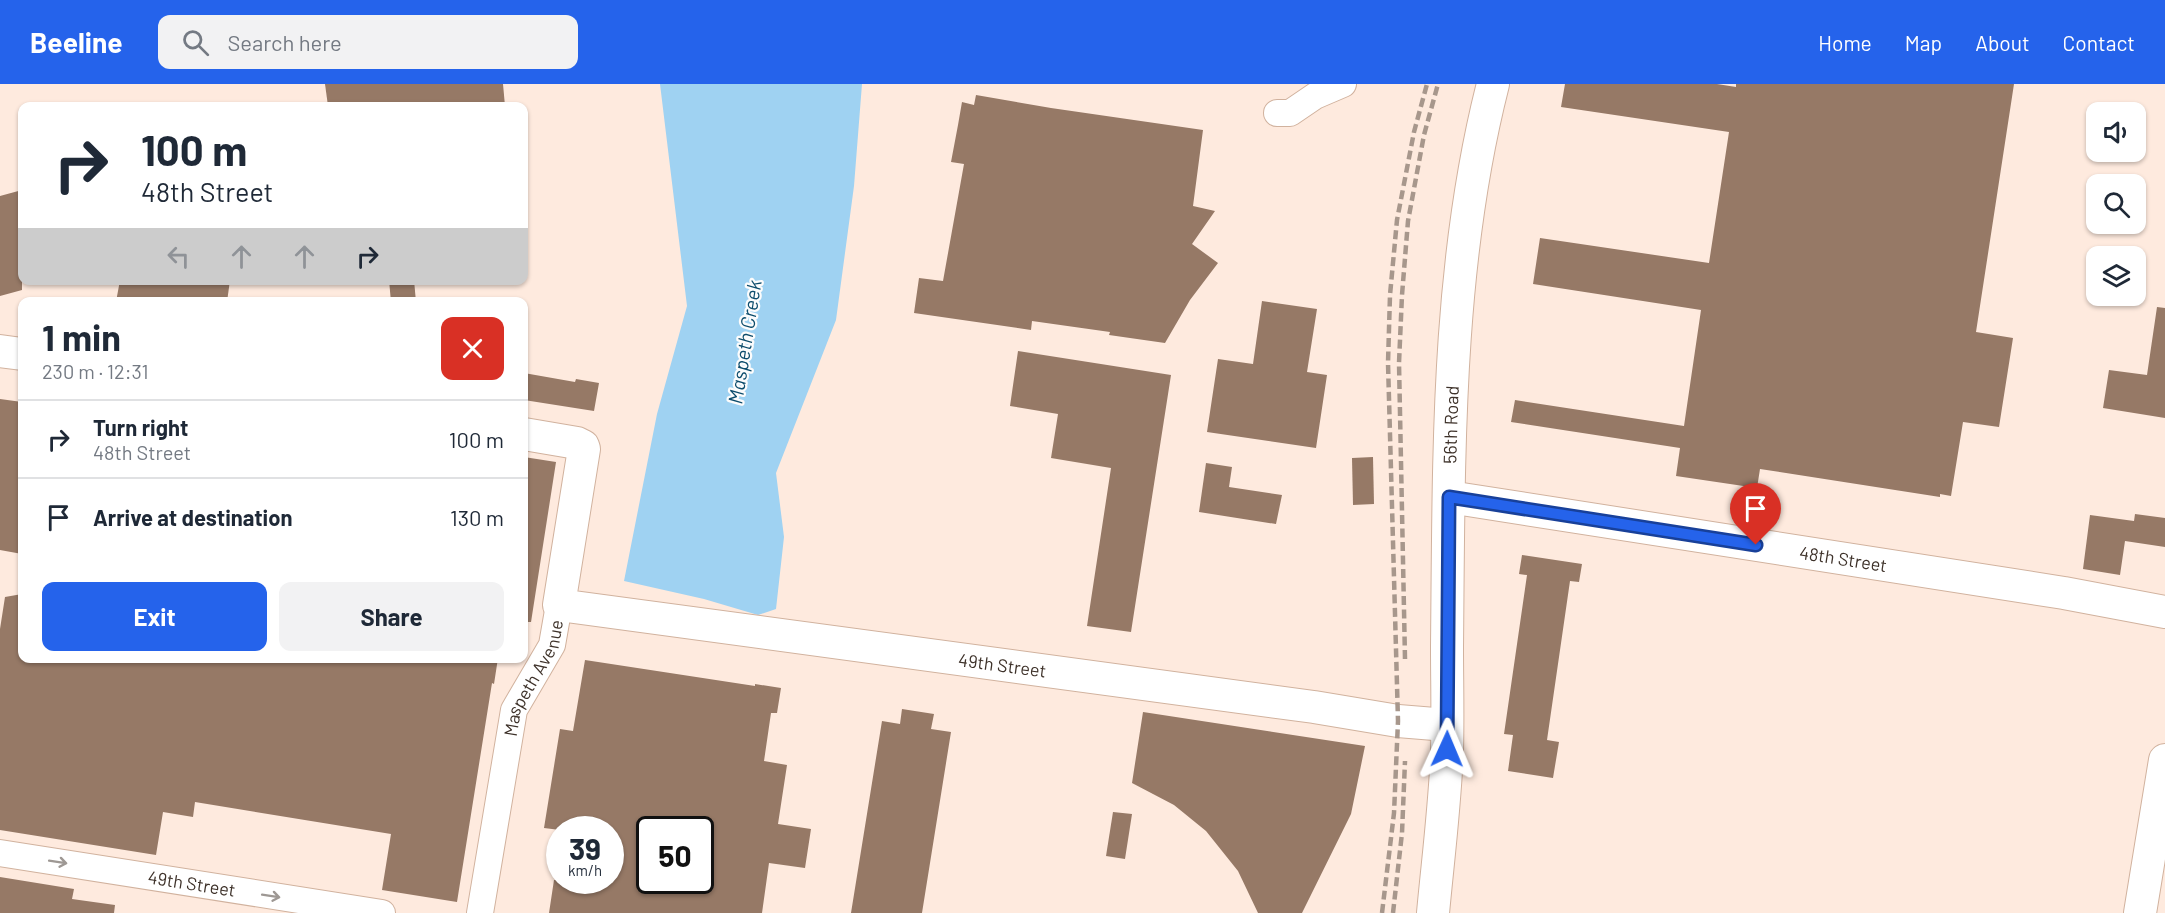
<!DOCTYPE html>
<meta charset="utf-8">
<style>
:root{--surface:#fff;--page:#f2f2f3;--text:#1f2937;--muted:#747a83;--line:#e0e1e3;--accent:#2563eb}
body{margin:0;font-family:Barlow,sans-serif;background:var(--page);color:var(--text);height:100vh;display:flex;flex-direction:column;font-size:22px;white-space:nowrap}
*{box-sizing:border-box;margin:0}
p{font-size:20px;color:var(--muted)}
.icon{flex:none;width:33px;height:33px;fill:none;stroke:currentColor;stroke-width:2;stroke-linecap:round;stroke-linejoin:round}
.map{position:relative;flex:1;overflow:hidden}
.panel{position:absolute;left:18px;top:213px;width:510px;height:366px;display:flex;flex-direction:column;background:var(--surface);border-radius:12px;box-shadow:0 2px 4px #0004}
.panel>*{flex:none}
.top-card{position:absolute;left:18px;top:18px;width:510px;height:183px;border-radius:12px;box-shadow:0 2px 4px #0004;background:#fff;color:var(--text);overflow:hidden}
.fabs{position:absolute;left:2086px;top:18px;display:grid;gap:12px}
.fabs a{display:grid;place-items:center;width:60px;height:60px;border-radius:12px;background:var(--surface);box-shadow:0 2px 4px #0004;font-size:30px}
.speed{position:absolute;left:546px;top:732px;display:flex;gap:12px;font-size:30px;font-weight:700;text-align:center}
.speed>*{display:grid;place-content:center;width:78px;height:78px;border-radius:50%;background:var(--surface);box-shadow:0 2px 4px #0004;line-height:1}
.speed small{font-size:15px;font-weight:400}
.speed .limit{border:3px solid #111;border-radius:9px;background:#fff;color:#111}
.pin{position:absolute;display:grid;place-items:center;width:51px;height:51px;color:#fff;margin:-62px -26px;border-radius:50% 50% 50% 0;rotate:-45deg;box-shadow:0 0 6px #0007}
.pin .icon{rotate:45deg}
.me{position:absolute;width:66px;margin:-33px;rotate:1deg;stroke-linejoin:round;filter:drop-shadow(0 0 4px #0008)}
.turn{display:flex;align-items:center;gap:21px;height:126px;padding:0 24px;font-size:27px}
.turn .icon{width:78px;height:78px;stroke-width:2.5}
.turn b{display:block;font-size:42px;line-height:51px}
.lanes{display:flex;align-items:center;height:57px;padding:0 24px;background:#0003;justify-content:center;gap:30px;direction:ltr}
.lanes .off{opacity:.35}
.round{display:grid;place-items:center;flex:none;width:63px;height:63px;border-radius:12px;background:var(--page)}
.summary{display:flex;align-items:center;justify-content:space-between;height:102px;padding:0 24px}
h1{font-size:36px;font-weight:700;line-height:45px}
.button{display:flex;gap:12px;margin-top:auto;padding:12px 24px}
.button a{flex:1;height:69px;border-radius:12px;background:var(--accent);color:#fff;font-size:24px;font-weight:700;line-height:69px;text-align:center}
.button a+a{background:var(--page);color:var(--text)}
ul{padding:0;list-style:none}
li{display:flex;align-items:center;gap:18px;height:78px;padding:0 24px;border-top:2px solid var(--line)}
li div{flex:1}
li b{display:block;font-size:22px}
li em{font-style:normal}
header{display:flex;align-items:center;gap:36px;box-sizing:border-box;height:84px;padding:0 30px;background:var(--accent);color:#fff}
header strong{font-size:28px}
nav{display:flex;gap:33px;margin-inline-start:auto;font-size:21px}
.search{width:420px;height:54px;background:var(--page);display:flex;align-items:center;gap:15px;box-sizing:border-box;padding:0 21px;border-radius:12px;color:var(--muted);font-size:22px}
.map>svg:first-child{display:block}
.water{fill:#9fd2f2}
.building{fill:#967966;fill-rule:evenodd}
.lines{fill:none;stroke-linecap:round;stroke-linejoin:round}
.minor-casing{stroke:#d1b29e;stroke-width:28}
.major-casing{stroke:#d1b29e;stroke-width:34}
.minor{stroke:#fff;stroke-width:26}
.major{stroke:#fff;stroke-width:32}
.rail{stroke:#a7978c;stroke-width:4.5;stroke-dasharray:9 4.5;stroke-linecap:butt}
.oneway{stroke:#9e9894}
.route-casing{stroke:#184099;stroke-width:15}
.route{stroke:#2563eb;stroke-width:10}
.labels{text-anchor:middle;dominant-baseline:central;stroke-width:4.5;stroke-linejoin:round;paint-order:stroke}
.street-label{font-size:18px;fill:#3e322a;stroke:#fcfcfc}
.water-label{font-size:20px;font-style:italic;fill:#0c4c6c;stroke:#fcfcfc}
</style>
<header>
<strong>Beeline</strong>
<div class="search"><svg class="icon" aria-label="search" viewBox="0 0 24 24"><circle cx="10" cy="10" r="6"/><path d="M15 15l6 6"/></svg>Search here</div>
<nav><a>Home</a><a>Map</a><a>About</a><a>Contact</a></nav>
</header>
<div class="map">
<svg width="2165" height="829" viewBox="0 0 2165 829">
<rect width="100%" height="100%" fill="#feeade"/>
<polygon class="water" points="660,0 862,0 854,102 836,236 776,389 784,453 776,525 758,531 704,515 624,497 657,330 687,222"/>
<g class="building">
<polygon points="325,0 503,0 505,22 328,22"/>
<polygon points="1565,0 1717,0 1736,3 1736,0 2014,0 1976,248 2013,254 1999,343 1963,338 1951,412 1940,410 1940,413 1760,385 1757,404 1676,392 1680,364 1511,338 1515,316 1684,342 1701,226 1533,200 1540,154 1709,179 1729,48 1561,23"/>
<polygon points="976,11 1051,24 1203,46 1193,122 1215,127 1192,160 1218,179 1190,216 1165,259 1109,251 1110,248 1032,237 1031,246 914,229 919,194 943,197 964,80 951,78 958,41 962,18 974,21"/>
<polygon points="22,106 22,152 18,153 22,170 22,206 0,212 0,112"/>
<polygon points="120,196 230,196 227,218 116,218"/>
<polygon points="389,196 414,196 416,218 391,218"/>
<polygon points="1262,217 1317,225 1307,288 1327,291 1316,364 1207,348 1218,275 1253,280"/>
<polygon points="2157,223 2165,224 2165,334 2103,324 2109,286 2147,291"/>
<polygon points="1018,267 1171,291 1131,548 1087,542 1111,384 1051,374 1058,330 1010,322"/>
<polygon points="524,289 575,298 576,295 599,299 594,327 524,316"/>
<polygon points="0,315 22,318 22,470 0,466"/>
<polygon points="524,373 556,378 531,538 524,538"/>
<polygon points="1373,373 1374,420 1353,421 1352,374"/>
<polygon points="1206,379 1232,383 1229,403 1282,411 1276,440 1199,428"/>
<polygon points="2135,430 2165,434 2165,463 2125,457 2120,491 2083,485 2090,431 2134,437"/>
<polygon points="1522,471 1582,480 1579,498 1570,497 1547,656 1559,658 1553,694 1508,687 1513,651 1504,650 1527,491 1519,490"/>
<polygon points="22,510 22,574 498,574 494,600 492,599 457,818 382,806 391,750 195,718 193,733 163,728 156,771 0,746 0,545 5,513"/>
<path d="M 585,576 L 755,602 L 755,600 L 781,604 L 777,629 L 771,629 L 764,677 L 787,681 L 778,740 L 811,745 L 805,784 L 769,779 L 762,829 L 549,829 L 554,796 L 610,796 L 610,746 L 560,746 L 544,744 L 560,645 L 573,647 ZM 650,746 L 700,746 L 700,796 L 650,796 Z"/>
<polygon points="902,625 934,630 931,645 951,648 922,829 851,829 882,637 900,640"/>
<polygon points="1143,628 1365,662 1351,730 1302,829 1258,829 1238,787 1206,747 1174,721 1132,699"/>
<polygon points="1113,728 1132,730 1125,775 1106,772"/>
<polygon points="0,793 74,805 72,815 115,821 114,829 0,829"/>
</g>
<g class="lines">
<defs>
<g id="minor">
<polyline points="1277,29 1290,29 1315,12 1343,0"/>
<path id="s1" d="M 0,769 L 382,829"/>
<path id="s2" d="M 480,829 L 514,626 L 552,561 L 559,521"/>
</g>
<g id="major">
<polyline points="0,267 22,270"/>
<path id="s3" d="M 524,350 L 577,359 L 583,362 L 584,365 L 559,521 L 1314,623 L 1398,637 L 1447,641"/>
<path id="s4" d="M 1449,413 L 2064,509 L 2165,528"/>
<path id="s5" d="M 1433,829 C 1438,775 1445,721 1447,667 C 1448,632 1447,597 1447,563 C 1449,374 1446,184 1493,0"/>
<polyline points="2140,829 2165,676"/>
</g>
</defs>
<use href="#minor" class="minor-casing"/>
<use href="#major" class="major-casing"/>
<use href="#minor" class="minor"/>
<use href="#major" class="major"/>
<g class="rail">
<polyline points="1405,575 1399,279 1402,211 1408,137 1424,51 1438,0"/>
<polyline points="1382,829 1394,729 1398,637 1388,279 1390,211 1397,136 1414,48 1427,0"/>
<polyline points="1393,829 1402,749 1405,677"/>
</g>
</g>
<defs><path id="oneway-shaft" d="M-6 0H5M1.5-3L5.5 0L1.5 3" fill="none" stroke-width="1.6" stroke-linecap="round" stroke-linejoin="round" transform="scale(1.5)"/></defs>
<g class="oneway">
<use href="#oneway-shaft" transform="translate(58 778) rotate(9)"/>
<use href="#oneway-shaft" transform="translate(271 812) rotate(9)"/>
</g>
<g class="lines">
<defs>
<polyline id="route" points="1447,665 1449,413 1756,461"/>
</defs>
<use href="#route" class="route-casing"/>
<use href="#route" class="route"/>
</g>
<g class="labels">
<g class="street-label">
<text stroke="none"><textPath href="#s5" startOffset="489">56th Road</textPath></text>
<text stroke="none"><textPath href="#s4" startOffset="399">48th Street</textPath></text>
<text stroke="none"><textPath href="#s3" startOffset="669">49th Street</textPath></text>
<text stroke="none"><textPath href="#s2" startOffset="243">Maspeth Avenue</textPath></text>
<text stroke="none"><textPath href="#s1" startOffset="194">49th Street</textPath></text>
</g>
<g class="water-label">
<text transform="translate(744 258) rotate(-81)">Maspeth Creek</text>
</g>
</g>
</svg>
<div class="fabs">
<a><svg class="icon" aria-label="sound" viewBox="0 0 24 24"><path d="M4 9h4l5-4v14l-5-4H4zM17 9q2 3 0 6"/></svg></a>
<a><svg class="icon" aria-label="search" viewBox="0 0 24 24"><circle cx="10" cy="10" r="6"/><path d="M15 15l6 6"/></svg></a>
<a><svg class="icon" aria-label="layers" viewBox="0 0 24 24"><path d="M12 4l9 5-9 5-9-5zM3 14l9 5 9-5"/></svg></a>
</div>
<div class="speed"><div>39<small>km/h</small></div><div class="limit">50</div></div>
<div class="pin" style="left:1756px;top:461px;background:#d93025"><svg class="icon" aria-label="arrive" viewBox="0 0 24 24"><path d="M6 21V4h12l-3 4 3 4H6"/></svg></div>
<svg class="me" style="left:1447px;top:665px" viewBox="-20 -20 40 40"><path d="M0-17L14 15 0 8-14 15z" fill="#2563eb" stroke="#fff" stroke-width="4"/></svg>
<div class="top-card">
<div class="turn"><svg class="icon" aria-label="right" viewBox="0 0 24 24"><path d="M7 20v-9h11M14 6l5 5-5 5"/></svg><div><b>100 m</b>48th Street</div></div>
<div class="lanes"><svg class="icon off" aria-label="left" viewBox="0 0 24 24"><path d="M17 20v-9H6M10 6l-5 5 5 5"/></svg><svg class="icon off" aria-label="ahead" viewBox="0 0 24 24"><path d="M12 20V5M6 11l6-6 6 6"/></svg><svg class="icon off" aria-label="ahead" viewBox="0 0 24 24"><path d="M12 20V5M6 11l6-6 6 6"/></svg><svg class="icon" aria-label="right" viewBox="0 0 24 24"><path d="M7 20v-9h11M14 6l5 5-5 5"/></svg></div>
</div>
<section class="panel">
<div class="summary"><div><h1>1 min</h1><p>230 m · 12:31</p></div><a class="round" style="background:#d93025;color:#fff"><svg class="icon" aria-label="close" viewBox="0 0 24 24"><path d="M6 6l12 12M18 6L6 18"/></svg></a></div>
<ul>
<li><svg class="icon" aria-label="right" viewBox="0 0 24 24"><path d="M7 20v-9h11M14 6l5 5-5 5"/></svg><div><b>Turn right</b><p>48th Street</p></div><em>100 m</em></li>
<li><svg class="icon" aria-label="arrive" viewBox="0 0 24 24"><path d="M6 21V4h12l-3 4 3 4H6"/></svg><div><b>Arrive at destination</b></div><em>130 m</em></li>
</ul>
<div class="button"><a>Exit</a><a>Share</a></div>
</section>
</div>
